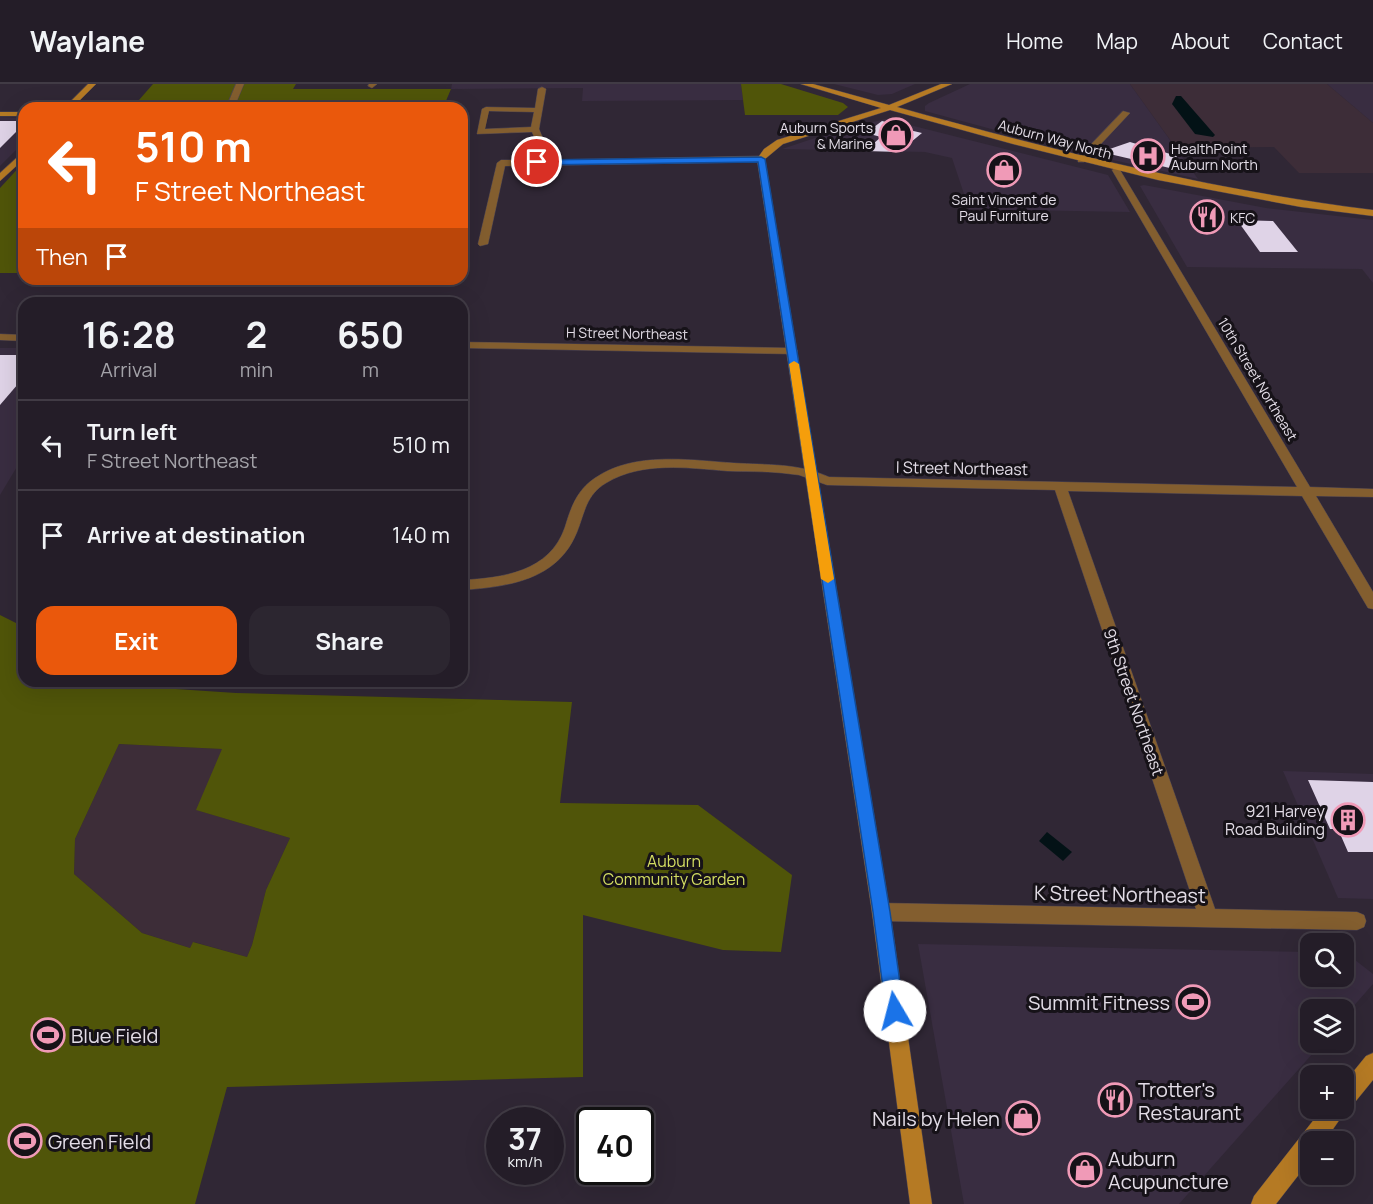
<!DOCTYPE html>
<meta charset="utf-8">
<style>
:root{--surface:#241d28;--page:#2c2630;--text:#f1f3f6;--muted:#a3a2a8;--line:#413b45;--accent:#ea580c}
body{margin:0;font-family:Manrope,sans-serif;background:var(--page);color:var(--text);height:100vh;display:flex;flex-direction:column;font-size:22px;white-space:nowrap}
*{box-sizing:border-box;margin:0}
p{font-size:20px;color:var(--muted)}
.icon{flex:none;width:33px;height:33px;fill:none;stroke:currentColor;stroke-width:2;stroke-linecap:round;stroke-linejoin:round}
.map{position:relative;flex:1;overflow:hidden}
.sheet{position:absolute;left:18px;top:213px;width:450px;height:390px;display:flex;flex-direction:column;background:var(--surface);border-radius:18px;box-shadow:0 6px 24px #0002,0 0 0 2px var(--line)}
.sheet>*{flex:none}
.hud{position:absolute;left:18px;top:18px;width:450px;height:183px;border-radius:18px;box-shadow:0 6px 24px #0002,0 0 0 2px var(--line);background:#ea580c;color:#fff;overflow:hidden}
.tools{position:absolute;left:1300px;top:849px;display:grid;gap:12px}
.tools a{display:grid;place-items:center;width:54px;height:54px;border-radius:12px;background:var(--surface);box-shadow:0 6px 24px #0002,0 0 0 2px var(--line);font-size:30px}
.speed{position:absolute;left:486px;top:1023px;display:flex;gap:12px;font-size:30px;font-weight:700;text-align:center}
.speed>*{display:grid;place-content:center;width:78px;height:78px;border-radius:50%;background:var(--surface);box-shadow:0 6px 24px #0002,0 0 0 2px var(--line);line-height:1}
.speed small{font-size:15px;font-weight:400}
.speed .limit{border:3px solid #111;border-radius:9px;background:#fff;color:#111}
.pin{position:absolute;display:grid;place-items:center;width:51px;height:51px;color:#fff;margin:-26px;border:3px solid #fff;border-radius:50%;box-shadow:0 2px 6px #0007}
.me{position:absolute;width:66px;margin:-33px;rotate:352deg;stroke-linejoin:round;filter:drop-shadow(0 0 4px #0008)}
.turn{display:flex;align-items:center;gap:21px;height:126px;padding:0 18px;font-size:27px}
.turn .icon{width:78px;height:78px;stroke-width:2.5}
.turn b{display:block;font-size:42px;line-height:51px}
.then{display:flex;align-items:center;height:57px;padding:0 18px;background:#0003;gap:12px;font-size:22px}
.eta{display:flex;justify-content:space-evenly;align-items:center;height:102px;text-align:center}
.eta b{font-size:36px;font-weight:700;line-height:42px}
.action{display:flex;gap:12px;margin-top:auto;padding:12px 18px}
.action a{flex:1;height:69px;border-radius:18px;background:var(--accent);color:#fff;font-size:24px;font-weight:700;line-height:69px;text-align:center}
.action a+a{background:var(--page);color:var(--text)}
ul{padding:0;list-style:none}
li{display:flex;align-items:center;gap:18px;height:90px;padding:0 18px;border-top:2px solid var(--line)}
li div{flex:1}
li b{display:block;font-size:22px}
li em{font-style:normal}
header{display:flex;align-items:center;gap:36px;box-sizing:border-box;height:84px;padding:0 30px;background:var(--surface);border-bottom:2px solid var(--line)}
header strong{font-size:28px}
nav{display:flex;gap:33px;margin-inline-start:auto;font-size:21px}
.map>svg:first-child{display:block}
.built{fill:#392d41}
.industrial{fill:#3d2d38}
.green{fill:#505509;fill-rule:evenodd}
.water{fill:#031216}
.building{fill:#dfd3e7}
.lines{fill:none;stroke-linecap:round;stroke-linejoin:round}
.street-casing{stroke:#4d4451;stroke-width:1}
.secondary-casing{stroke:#4d4451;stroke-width:1}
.street{fill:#835e2f;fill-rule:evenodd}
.secondary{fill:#b57a24;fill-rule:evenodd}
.route{fill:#1a73e8;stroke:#114b97;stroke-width:1.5}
.slow{fill:#f59e0b}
.labels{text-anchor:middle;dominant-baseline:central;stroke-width:6;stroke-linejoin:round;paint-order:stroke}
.far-poi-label{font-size:14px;fill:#e3dde7;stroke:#161218;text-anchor:start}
.far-street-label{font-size:14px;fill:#e3dde7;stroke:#161218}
.street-label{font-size:16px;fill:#e3dde7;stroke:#161218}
.poi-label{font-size:16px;fill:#e3dde7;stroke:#161218;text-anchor:end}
.park-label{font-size:16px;fill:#d4de62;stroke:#161218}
.near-street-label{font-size:20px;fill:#e3dde7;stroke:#161218}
.near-poi-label{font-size:20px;fill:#e3dde7;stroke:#161218;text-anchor:start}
</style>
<header>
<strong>Waylane</strong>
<nav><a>Home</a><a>Map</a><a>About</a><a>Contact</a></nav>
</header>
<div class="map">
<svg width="1373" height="1120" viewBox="0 0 1373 1120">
<rect width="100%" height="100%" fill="#302735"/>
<g class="built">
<polygon points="452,0 741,0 743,16 582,17 583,4 451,5"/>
<polygon points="834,0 915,0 892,10 878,11"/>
<polygon points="970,0 1130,0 1198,95 1068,66 925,27 925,22 929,19"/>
<polygon points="1327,0 1373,0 1373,39"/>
<polygon points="0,33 24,34 24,58 0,82"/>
<polygon points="886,35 1108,91 1130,128 969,125 952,74 925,68 782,65 842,45"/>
<polygon points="1144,101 1266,124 1373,136 1373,199 1362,185 1187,183 1140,102"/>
<polygon points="0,264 24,264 24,371 0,411"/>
<polygon points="1283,687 1373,690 1373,815 1338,814"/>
<polygon points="918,860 1308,868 1311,868 1311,892 1344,892 1344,871 1350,872 1373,890 1373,900 1344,933 1344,926 1311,926 1311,958 1322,959 1179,1120 964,1120"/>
</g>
<g class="industrial">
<polygon points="1130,0 1327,0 1373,39 1373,89 1299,89 1274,63 1176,64"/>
<polygon points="119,660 223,665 197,726 290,754 266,806 252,861 247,873 194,858 190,864 142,849 74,790 75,755"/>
</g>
<g class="green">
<polygon points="153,0 296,0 293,5 451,5 443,24 132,24"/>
<polygon points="741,0 781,0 843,19 848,23 838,31 745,31"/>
<polygon points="24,78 24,189 0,189 0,104"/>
<path d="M 0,531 L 24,543 L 24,597 L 133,597 L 146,603 L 236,609 L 572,618 L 560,719 L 698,721 L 792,791 L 781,868 L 723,866 L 583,831 L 583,993 L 227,1003 L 195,1120 L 0,1120 ZM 119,660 L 222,665 L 196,726 L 290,754 L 266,806 L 252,861 L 247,873 L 193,858 L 190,864 L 142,849 L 74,790 L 75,755 Z"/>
</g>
<g class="water">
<polygon points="1176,12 1181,12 1215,51 1213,53 1195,50 1172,20"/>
<polygon points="1047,748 1072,768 1063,777 1039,757"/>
</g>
<g class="building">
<polygon points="0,37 24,37 24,40 0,64"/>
<polygon points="882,37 907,43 905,45 922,49 899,68 865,67 881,53 866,49"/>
<polygon points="1130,58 1177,72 1174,85 1101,68"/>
<polygon points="1192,124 1210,124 1222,141 1203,141"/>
<polygon points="1237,136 1273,137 1298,168 1260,168"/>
<polygon points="0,271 24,271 24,293 0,321"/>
<polygon points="1308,696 1373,698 1373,768 1348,768 1338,745 1330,745"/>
</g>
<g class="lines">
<defs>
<g id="street">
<polygon points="236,0 244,0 234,24 226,24"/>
<polygon points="369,0 377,0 372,4 368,2"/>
<path d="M 542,3 L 546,5 L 539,45 L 544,57 L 542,76 L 761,72 L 765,75 L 761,78 L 505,82 L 488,160 L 480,162 L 478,160 L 497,79 L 501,76 L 533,76 L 536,57 L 532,48 L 477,50 L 482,25 L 486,23 L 535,24 L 538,5 ZM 489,27 L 534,28 L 531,43 L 485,45 Z"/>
<polygon points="1123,27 1130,29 1084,78 1078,78 1078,74"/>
<path d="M 1116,83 L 1120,86 L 1310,403 L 1373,405 L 1373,413 L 1316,412 L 1373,508 L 1373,525 L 1368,524 L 1302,412 L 1068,407 L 1215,825 L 1357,828 L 1364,831 L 1366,837 L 1364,843 L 1357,846 L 881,837 L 874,834 L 872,828 L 874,822 L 881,819 L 1196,825 L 1055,406 L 827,401 L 799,391 L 782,389 C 764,387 746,388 727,387 C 688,384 642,377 606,399 C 586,411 585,428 577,448 C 558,496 508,503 462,506 L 462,496 C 502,494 550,488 565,443 C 571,423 577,406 595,394 C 634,367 690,376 734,379 C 768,381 798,379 829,393 L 1297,403 L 1112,86 Z"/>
<polygon points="0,250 24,251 24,257 0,256"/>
<polygon points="462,258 792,264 798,267 792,270 462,264"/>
</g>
<g id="secondary">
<polygon points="88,0 96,0 72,24 64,24"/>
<path d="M 801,0 L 813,0 L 889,21 L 941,0 L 952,0 L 897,23 C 1055,67 1211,106 1373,126 L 1373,132 L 1301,123 L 1158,96 L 1013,60 L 890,26 L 783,60 L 765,75 L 890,828 L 932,1120 L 910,1120 L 872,828 L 757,75 L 764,65 L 777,56 L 881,24 Z"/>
<rect x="0" y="28" width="24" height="4"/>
<polygon points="24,67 24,75 0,97 0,89"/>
<polygon points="1373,969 1373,996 1351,1023 1347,1025 1324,1058 1311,1058 1311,1075 1276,1120 1251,1120 1254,1112 1323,1024 1344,1024 1344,999 1366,972"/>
</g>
</defs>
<use href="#street" class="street-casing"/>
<use href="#secondary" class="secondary-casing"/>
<use href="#street" class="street"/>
<use href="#secondary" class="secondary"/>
</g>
<polygon class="route" points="761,73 765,75 890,828 904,927 901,933 895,936 888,933 886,927 873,828 758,78 537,81 533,78 537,76"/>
<polygon class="slow" points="794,277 799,280 834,495 828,499 821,495 789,280"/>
<defs>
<symbol id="shop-ring" viewBox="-11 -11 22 22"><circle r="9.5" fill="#161218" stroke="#f09ab7" stroke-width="1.5"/><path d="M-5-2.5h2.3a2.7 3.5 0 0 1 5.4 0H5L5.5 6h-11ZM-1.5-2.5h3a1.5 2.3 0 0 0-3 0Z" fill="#f09ab7"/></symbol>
<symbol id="hospital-ring" viewBox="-11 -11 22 22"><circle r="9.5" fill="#161218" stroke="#f09ab7" stroke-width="1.5"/><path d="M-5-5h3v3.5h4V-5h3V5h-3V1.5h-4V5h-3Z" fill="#f09ab7"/></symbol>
<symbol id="restaurant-ring" viewBox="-11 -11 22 22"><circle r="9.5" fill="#161218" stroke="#f09ab7" stroke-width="1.5"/><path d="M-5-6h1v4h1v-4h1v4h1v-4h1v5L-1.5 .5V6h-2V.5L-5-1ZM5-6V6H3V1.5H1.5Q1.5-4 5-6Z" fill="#f09ab7"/></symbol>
<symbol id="building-ring" viewBox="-11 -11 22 22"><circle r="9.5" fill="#161218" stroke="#f09ab7" stroke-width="1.5"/><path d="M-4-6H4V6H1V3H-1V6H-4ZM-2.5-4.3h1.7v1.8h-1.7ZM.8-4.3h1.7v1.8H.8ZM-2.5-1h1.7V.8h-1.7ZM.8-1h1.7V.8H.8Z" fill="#f09ab7"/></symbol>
<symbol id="stadium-ring" viewBox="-11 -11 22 22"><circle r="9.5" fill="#161218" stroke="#f09ab7" stroke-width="1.5"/><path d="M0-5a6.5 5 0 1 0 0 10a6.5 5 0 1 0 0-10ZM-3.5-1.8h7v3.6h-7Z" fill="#f09ab7"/></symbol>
</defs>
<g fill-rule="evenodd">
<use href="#shop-ring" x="877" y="32" width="38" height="38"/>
<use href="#hospital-ring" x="1129" y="53" width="38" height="38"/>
<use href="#shop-ring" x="985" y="67" width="38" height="38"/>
<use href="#restaurant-ring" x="1188" y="114" width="38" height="38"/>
<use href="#building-ring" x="1329" y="717" width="38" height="38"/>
<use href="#stadium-ring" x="1174" y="899" width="38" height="38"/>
<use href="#stadium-ring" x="29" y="932" width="38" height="38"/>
<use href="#restaurant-ring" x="1096" y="997" width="38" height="38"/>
<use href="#shop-ring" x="1004" y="1015" width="38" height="38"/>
<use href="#stadium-ring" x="6" y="1038" width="38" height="38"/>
<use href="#shop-ring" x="1066" y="1067" width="38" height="38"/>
</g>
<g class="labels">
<g class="far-poi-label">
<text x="873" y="43" text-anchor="end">Auburn Sports<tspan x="873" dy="16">&amp; Marine</tspan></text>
<text x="1171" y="64">HealthPoint<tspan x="1171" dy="16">Auburn North</tspan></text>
<text x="1004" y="115" text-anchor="middle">Saint Vincent de<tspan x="1004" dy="16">Paul Furniture</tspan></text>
<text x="1230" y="133">KFC</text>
</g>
<g class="far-street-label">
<text transform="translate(1055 55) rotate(15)">Auburn Way North</text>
<text transform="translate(627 249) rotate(1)">H Street Northeast</text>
<text transform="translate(1258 295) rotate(59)">10th Street Northeast</text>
</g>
<g class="street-label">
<text transform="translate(962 384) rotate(1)">I Street Northeast</text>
<text transform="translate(1134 618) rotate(71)">9th Street Northeast</text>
</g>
<g class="poi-label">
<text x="1325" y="727">921 Harvey<tspan x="1325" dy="18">Road Building</tspan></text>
</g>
<g class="park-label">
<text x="674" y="777">Auburn<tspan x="674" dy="18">Community Garden</tspan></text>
</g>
<g class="near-street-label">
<text transform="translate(1120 810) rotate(1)">K Street Northeast</text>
</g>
<g class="near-poi-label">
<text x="1170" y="918" text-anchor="end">Summit Fitness</text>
<text x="71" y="951">Blue Field</text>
<text x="1138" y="1005">Trotter's<tspan x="1138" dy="23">Restaurant</tspan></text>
<text x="1000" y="1034" text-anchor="end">Nails by Helen</text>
<text x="48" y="1057">Green Field</text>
<text x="1108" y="1074">Auburn<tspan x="1108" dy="23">Acupuncture</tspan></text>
</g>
</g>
</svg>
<div class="tools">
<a><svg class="icon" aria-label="search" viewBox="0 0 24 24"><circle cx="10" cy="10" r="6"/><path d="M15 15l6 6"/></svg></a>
<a><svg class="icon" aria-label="layers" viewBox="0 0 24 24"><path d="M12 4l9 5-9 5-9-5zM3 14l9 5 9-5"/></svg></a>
<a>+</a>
<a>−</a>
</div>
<div class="speed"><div>37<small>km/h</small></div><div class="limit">40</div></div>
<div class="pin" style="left:537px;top:78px;background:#d93025"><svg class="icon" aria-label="arrive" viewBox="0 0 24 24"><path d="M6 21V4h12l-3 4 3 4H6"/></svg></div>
<svg class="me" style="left:895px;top:927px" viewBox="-20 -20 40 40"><circle r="19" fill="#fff"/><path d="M0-13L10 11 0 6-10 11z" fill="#1a73e8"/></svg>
<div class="hud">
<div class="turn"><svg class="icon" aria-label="left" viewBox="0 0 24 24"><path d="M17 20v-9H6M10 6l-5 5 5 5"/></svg><div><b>510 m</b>F Street Northeast</div></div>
<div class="then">Then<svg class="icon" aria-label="arrive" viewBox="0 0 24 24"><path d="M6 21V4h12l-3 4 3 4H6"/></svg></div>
</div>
<section class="sheet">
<div class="eta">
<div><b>16:28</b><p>Arrival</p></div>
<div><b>2</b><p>min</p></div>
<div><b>650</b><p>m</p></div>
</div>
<ul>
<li><svg class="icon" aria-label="left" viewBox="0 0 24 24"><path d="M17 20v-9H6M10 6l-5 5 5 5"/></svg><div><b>Turn left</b><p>F Street Northeast</p></div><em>510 m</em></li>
<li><svg class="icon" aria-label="arrive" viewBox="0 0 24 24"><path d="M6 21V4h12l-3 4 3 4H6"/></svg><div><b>Arrive at destination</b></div><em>140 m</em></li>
</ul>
<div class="action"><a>Exit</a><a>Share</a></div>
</section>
</div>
